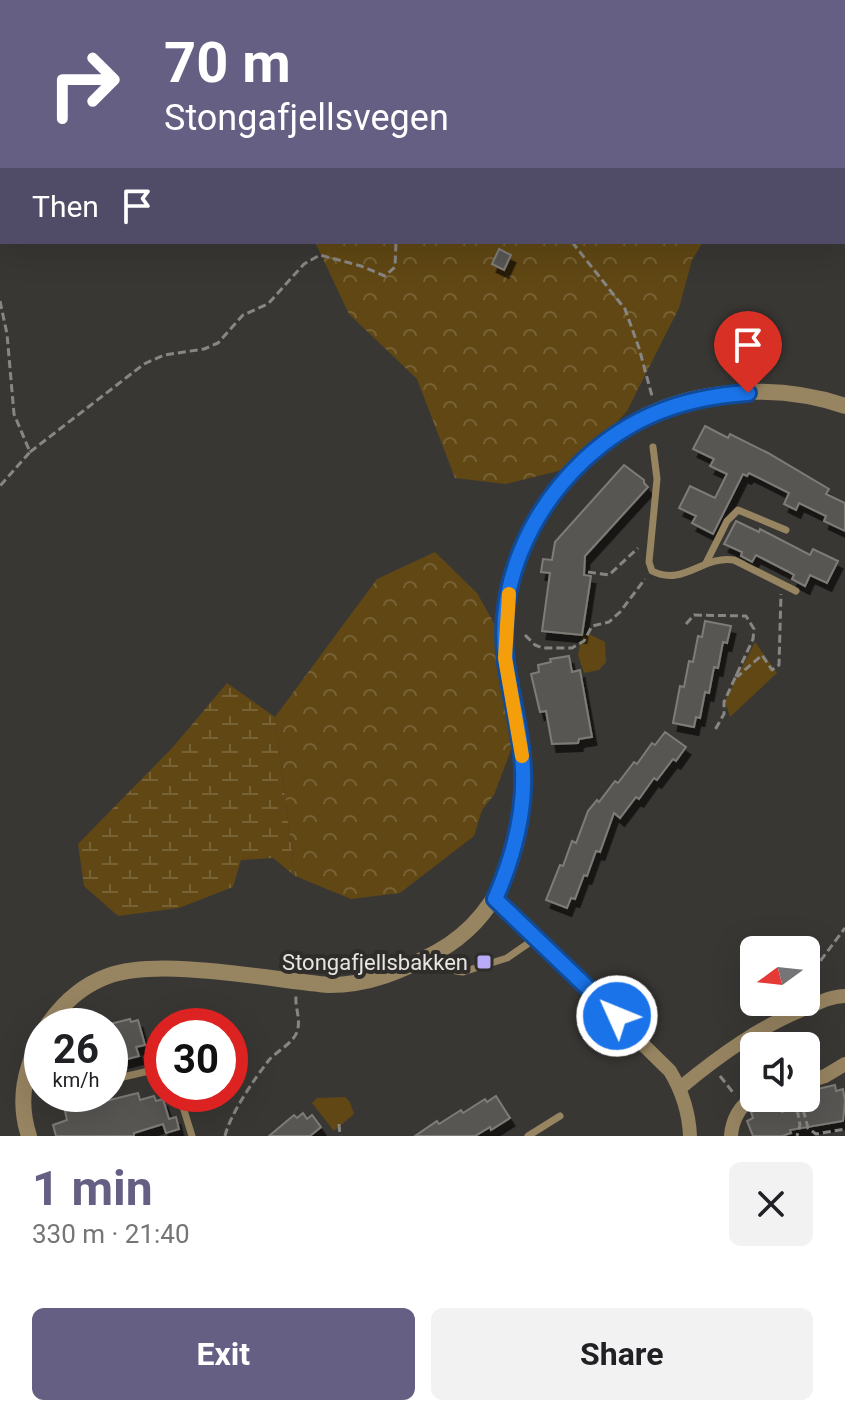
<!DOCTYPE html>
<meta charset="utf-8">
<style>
:root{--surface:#fff;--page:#f2f2f2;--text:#202124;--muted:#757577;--accent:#655f83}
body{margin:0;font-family:Roboto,sans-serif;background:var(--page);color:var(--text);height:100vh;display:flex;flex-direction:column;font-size:30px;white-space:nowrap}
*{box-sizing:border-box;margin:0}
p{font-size:26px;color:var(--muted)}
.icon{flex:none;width:44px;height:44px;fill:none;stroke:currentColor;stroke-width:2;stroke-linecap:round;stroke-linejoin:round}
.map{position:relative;height:1136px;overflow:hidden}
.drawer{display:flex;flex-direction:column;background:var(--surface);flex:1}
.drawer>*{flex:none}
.guide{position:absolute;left:0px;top:0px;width:846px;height:244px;box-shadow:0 8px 32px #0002;background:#655f83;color:#fff;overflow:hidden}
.needle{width:52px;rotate:255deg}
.buttons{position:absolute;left:740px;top:936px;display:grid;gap:16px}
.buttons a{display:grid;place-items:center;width:80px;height:80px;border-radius:12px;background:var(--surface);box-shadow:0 8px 32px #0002;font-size:40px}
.speed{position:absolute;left:24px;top:1008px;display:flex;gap:16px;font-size:40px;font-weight:700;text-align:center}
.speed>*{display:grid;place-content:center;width:104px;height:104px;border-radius:50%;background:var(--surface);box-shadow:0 8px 32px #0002;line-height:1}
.speed small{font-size:20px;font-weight:400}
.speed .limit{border:12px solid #d22;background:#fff;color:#111}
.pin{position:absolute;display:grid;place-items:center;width:68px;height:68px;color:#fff;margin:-82px -34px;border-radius:50% 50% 50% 0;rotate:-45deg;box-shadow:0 0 8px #0007}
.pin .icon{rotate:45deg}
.me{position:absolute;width:88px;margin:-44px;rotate:314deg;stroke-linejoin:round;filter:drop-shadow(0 0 6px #0008)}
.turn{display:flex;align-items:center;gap:28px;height:168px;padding:0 32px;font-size:36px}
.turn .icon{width:104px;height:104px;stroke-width:2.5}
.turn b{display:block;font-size:56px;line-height:68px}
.then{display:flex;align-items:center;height:76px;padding:0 32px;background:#0003;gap:16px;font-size:30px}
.round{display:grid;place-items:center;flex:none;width:84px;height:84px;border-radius:12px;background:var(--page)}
.head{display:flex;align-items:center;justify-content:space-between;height:136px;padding:0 32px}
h1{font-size:48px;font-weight:700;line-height:60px;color:var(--accent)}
.button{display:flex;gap:16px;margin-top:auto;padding:16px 32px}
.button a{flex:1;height:92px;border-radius:12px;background:var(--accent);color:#fff;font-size:32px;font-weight:700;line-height:92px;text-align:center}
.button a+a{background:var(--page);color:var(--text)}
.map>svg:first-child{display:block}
.forest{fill:url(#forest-crowns)}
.wetland{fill:url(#wetland-marsh)}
.green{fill:#604714}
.building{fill:#595753;stroke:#7e7b77;stroke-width:2;filter:url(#shadow)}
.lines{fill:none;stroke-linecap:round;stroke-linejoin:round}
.path{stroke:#878683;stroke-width:3;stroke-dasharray:8 4;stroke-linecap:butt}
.service{stroke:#978461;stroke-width:7}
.minor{stroke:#978461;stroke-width:14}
.tertiary{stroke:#978461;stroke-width:16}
.route-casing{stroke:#114b97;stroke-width:20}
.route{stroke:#1a73e8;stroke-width:14}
.slow{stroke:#f59e0b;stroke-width:14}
.poi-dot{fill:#b9abf7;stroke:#2f2d2a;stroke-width:3}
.labels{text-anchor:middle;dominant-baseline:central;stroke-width:8;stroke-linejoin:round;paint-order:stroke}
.poi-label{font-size:22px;fill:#e7e6e3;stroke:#2f2d2a;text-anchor:end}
</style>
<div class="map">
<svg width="845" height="1136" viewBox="0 0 845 1136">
<defs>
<pattern id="forest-crowns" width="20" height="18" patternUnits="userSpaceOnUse" patternTransform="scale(2)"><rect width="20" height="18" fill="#604714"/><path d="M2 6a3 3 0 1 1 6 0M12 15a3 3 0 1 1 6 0" fill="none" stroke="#776236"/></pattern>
<pattern id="wetland-marsh" width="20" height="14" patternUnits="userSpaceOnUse" patternTransform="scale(2)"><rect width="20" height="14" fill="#604714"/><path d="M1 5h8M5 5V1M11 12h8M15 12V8" fill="none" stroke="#776236"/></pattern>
<filter id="shadow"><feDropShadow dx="4.5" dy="8" stdDeviation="0" flood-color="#0009"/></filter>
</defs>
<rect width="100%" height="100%" fill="#393734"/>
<g class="forest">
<polygon points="171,0 434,0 436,2 172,2"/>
<polygon points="315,242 703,242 692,260 679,308 627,411 578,466 506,484 455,478 417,379 349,314"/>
<polygon points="435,552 477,593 508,648 512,747 494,795 482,810 474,836 400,893 351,899 295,876 275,717 377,579"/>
</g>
<polygon class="wetland" points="227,683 275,717 295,876 273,858 241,860 233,887 179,908 118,916 84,886 78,844 173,747"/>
<g class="green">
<polygon points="589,634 605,642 606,662 599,670 584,673 578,655 582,635"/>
<polygon points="755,642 777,673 730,717 725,701"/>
<polygon points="345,1097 350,1102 354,1114 334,1131 312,1103 317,1098"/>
</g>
<g class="building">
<polygon points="499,249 511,255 504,270 492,264"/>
<polygon points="705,426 728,438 730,434 768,453 829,489 826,494 845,503 845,531 824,521 826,516 799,503 796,510 784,504 789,493 749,473 747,476 743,474 713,534 692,523 696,516 679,508 690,486 715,498 727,474 710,466 714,459 693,449"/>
<polygon points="624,465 644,480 644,483 648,487 585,556 584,575 591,576 582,635 542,631 550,573 541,572 543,559 552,560 555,542"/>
<polygon points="736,521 759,532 760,529 810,555 813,549 838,561 827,583 810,575 805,586 792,579 794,575 787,571 756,555 752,562 741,556 742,552 724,544"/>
<polygon points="705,621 731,626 727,643 723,642 718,668 714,667 709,693 705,692 700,718 696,717 694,727 673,723 680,686 684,687 689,661 693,662 698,636 702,637"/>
<polygon points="569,656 572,672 580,670 592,737 579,739 578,743 552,744 546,711 540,712 531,674 539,672 538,665 551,662 550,659"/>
<polygon points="665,732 686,747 676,761 673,759 657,780 654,778 639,799 636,797 620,818 614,813 600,852 596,851 587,876 584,875 575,899 571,898 567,908 546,900 560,865 563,866 572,841 576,843 588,811 597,800 599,802 615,781 618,783 634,762 637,764 652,743 655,745"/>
<polygon points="188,1011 204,1026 174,1026"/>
<polygon points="130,1019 131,1022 138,1020 145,1045 136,1047 139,1056 112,1063 110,1024"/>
<polygon points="835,1085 836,1091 843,1089 845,1101 843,1121 790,1130 791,1133 782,1136 753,1136 747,1121 753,1118 751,1112 771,1104 774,1109 780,1107 782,1112 809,1103 807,1097 814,1096 813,1090"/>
<polygon points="138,1093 140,1100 154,1096 156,1101 163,1099 169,1119 176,1117 179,1129 166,1133 163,1124 134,1133 134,1136 56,1136 53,1125 67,1120 65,1111"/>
<polygon points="496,1096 510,1118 491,1130 490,1127 475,1136 415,1136 437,1121 439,1124 461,1110 463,1113 485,1099 487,1102"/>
<polygon points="303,1113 307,1119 312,1115 321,1127 310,1136 269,1136 294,1115 297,1118"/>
</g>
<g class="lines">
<g class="path">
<polyline points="557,2 558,0"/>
<polyline points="572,242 625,309 639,348 652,396"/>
<polyline points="0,301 7,334 14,414 30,452 0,486"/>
<polyline points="30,452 144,364 164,355 204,349 218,343 243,315 268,304 304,264 320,255 361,266 385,276 395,267 396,242"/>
<polyline points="588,572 609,575 638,548"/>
<polyline points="686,624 694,615 746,616 754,629 753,639 724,702 724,714 715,730"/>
<polyline points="525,635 535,645 543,648 572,648 584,641 592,626 609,622 620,612 645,579"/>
<polyline points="735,675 738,676 762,655 772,670 779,665 781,594"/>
<polyline points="806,980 845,928"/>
<polyline points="720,1076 735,1095"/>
<polyline points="795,1098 800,1125 797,1136"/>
<polyline points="800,1098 808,1128 816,1134 845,1129"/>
<polyline points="339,1124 340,1136"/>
<path d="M 225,1136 C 230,1114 255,1078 269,1060 C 278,1050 296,1042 298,1028 C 300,1017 295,1007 296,996"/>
</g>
<g class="service">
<polyline points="630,0 631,2"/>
<polyline points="734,2 735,0"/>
<path d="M 653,447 L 657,479 L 649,562 L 652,571 C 683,587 703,555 734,560 L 796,591"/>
<polyline points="706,563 727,521 738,510 786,530"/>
<polyline points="442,951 456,971 463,972 507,958 536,938"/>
<polyline points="110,1080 162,1068"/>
<polyline points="179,1094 192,1136"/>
<polyline points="528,1136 560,1116"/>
</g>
<g class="minor">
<path d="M 495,899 L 670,1071 C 682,1091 689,1112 690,1136"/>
<polyline points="806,1082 825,1076 845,1064"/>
<path d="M 680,1088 C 720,1055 760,1026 809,1007 C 820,1002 832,996 845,996"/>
<path d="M 731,1136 C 732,1120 740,1105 754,1097"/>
</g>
<g class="tertiary">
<path d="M 47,1026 C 62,1004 83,985 108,976 C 161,957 271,980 329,985 C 369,985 402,971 437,952 C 512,910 532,822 520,742 C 515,706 504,671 505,634 C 507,544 560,462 639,419 C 700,387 781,384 845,406"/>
<path d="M 29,1136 C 17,1100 25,1068 42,1035"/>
</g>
</g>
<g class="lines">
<defs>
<path id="route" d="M 617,1016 L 495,899 C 513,858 525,816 523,770 C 522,734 511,698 506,662 C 496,586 529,512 584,460 C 631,416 684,397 748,393"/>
</defs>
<use href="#route" class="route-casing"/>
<use href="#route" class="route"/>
<polyline class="slow" points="509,594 505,658 522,756"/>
</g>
<rect class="poi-dot" x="476" y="954" width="16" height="16" rx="4"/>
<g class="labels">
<g class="poi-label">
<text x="468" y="962">Stongafjellsbakken</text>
</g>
</g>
</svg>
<div class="buttons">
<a><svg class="needle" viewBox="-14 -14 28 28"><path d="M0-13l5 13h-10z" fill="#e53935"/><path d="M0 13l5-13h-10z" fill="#757577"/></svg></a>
<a><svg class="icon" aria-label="sound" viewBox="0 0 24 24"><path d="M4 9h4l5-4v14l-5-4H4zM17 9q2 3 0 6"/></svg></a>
</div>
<div class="speed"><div>26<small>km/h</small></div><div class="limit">30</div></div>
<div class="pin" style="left:748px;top:393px;background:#d93025"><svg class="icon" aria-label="arrive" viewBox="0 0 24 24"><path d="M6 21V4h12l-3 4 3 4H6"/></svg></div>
<svg class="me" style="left:617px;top:1016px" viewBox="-20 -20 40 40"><circle r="17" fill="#1a73e8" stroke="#fff" stroke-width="3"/><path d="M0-11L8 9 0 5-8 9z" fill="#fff"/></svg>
<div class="guide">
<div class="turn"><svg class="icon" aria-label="right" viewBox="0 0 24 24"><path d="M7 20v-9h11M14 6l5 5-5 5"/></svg><div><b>70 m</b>Stongafjellsvegen</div></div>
<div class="then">Then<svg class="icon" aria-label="arrive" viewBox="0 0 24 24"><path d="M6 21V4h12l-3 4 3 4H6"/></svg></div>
</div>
</div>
<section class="drawer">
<div class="head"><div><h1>1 min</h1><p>330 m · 21:40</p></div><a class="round"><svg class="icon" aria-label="close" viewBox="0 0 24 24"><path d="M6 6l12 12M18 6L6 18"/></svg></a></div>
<div class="button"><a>Exit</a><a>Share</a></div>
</section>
